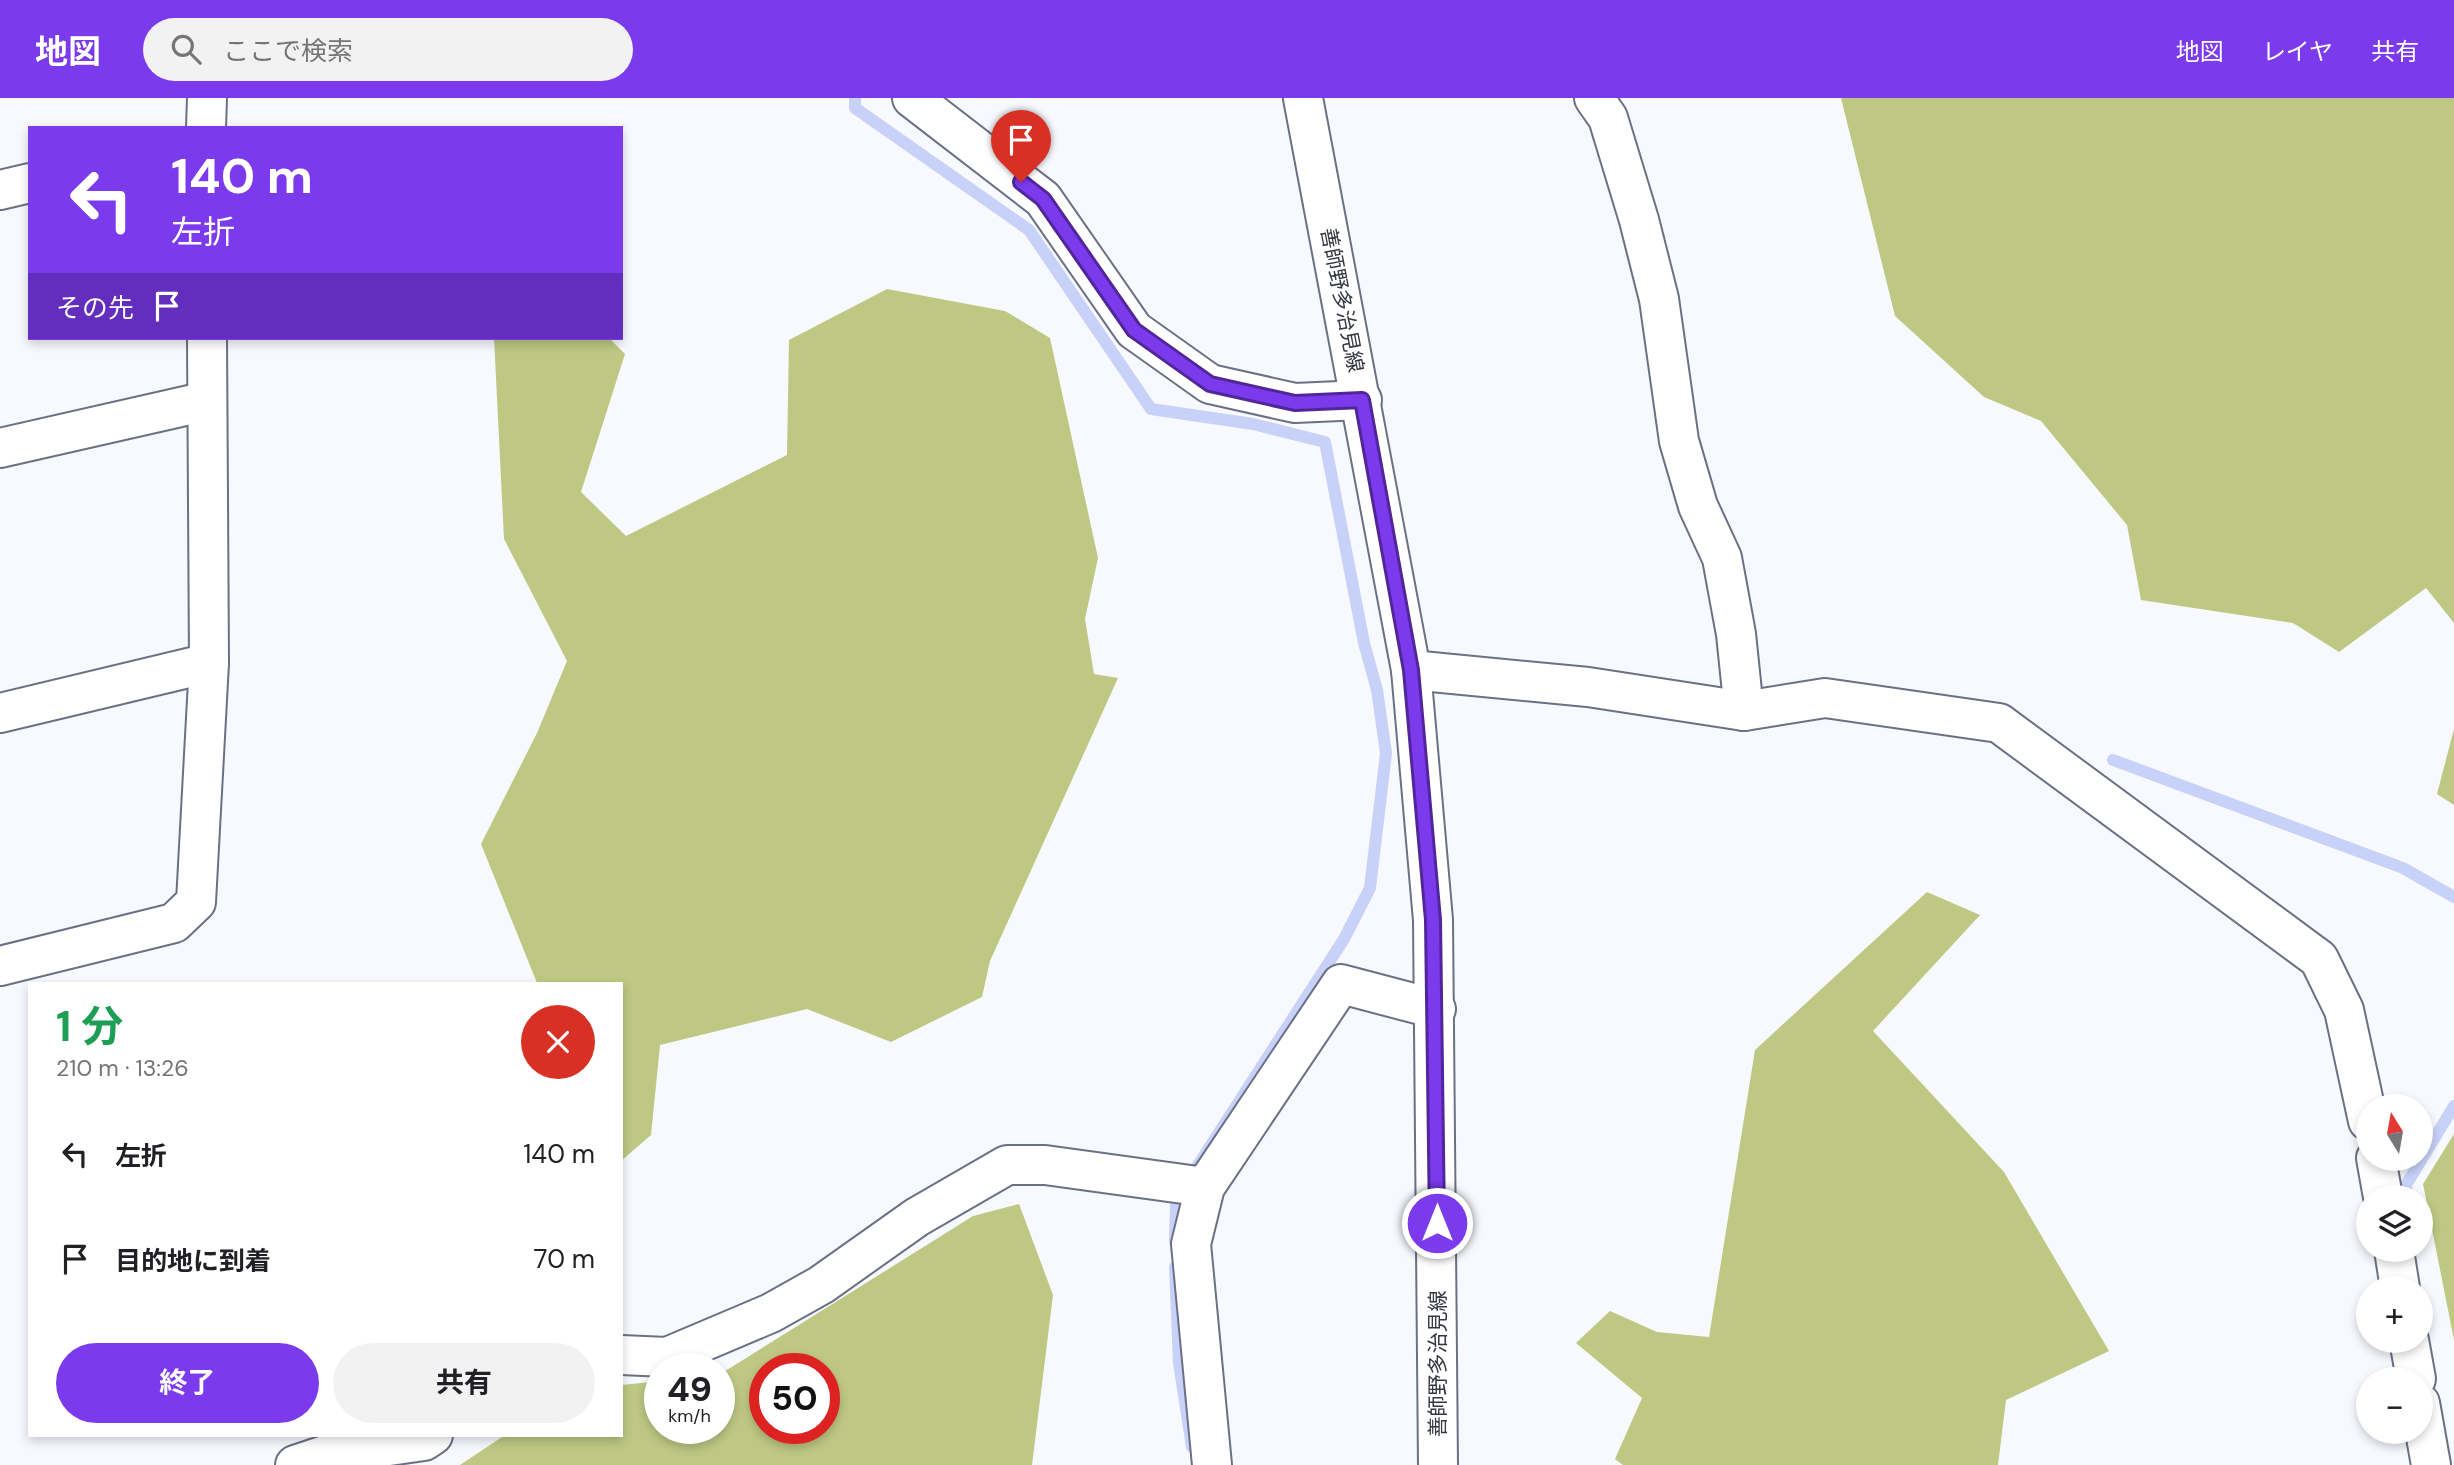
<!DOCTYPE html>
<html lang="ja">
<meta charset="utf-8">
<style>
:root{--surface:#fff;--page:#f2f2f2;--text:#202124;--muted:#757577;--accent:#7c3aed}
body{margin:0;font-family:"DM Sans","Noto Sans JP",sans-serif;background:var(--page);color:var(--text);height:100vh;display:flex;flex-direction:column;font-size:26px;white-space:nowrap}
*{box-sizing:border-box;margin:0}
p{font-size:23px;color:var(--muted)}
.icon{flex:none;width:38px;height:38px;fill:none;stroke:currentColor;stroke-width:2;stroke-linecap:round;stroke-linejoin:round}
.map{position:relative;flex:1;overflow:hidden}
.details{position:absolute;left:28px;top:884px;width:595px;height:455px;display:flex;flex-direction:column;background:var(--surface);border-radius:0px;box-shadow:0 4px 10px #0003}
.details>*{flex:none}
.top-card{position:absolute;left:28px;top:28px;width:595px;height:214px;border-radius:0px;box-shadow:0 4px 10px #0003;background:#7c3aed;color:#fff;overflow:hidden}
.needle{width:46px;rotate:349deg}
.fabs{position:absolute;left:2356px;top:996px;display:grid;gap:14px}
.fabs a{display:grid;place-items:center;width:77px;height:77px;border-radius:50%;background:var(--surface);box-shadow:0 4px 10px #0003;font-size:35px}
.speed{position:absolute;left:644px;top:1255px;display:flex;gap:14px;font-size:35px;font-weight:700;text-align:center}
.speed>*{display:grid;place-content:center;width:91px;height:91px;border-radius:50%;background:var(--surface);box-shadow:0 4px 10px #0003;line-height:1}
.speed small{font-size:18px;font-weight:400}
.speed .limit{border:10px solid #d22;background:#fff;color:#111}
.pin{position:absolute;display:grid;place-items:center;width:60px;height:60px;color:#fff;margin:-72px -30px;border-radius:50% 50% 50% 0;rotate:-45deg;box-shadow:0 0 7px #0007}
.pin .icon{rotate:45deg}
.me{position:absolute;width:77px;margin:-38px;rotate:0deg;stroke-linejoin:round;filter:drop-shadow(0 0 5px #0008)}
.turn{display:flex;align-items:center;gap:24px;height:147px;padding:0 28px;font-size:32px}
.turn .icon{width:91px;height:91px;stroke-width:2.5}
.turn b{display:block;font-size:49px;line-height:60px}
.then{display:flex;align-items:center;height:66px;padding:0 28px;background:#0003;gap:14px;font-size:26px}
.round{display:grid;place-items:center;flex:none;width:74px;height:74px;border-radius:37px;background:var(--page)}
.overview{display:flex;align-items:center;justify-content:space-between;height:119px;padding:0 28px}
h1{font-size:42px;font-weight:700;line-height:52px;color:#1e9e55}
.cta{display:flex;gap:14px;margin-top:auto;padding:14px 28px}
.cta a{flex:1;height:80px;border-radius:42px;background:var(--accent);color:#fff;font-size:28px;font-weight:700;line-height:80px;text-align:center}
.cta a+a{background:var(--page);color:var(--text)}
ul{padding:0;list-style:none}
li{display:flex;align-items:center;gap:21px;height:105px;padding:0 28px}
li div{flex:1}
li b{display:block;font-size:26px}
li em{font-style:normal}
header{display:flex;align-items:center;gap:42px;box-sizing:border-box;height:98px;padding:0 35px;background:var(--accent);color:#fff}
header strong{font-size:33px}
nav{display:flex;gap:38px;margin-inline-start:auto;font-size:24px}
.search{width:490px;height:63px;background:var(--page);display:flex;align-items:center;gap:18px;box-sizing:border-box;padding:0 24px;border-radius:38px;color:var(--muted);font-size:26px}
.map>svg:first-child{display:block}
.forest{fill:#bec883;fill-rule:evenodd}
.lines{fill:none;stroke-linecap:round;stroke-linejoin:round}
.stream{stroke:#c8d2f9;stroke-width:12}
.street-casing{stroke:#6c7084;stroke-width:42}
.secondary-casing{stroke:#6c7084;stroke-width:42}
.street{stroke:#fff;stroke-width:38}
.secondary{stroke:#fff;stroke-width:38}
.route-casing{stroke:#51269a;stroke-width:18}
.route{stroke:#7c3aed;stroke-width:12}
.labels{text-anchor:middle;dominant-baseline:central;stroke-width:5;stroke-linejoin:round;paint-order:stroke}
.street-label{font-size:21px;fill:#363841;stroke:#fff}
</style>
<header>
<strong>地図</strong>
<div class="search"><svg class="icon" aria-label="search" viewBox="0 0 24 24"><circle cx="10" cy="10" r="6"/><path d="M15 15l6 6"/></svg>ここで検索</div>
<nav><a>地図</a><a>レイヤ</a><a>共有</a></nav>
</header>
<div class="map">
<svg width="2454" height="1367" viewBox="0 0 2454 1367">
<rect width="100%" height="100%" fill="#f8f9fe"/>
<g class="forest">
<polygon points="1841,0 2454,0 2454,525 2426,490 2339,554 2293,525 2141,502 2127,427 2041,323 1984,299 1895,218"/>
<polygon points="887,191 1005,213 1050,240 1098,460 1085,521 1094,576 1118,580 990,863 982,899 891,944 807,911 660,947 651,1037 621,1063 621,886 537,885 481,746 537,635 567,563 504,441 494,240 609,240 625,256 581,394 626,438 787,357 789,242"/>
<polygon points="2454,631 2454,707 2437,696"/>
<polygon points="1927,794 1980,817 1873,933 2004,1074 2109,1253 2006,1302 1998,1367 1623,1367 1615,1361 1642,1300 1576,1245 1610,1213 1657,1234 1709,1239 1755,952"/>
<polygon points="2454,1036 2454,1242 2423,1086"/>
<path d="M 1019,1106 L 1053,1197 L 1032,1367 L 460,1367 L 505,1337 L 621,1337 L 621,1287 L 660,1283 L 660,1330 L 719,1330 L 719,1277 L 973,1118 ZM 765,1270 L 824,1270 L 824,1330 L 765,1330 Z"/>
</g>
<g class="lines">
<g class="stream">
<polyline points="855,0 855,10 1029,132 1151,311 1253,326 1325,344 1364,545 1377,592 1386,655 1370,790 1344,841 1193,1075"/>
<polyline points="2113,662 2403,770 2454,799"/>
<polyline points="2406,1099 2406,1087 2454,1008"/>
<polyline points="1175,1144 1176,1107 1185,1091"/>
<polyline points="1175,1169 1179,1265 1192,1349"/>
</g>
<defs>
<g id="street">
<polyline points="912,0 1043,101 1134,232 1210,286 1295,305 1362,302"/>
<polyline points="1594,0 1608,20 1639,122 1659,201 1679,343 1698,408 1722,460 1736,536 1744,613"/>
<polyline points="206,30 207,0"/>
<polyline points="0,92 30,85"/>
<polyline points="0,350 207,303"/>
<polyline points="1411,572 1588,589 1744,613 1825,600 1999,625 2319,861 2344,912 2368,1023"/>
<polyline points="0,615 209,565 207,240"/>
<polyline points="0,868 174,825 196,804 209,565"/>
<polyline points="2376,1060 2383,1099"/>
<polyline points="2394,1152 2400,1190"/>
<polyline points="2409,1242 2416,1281"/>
<polyline points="621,1257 667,1259 771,1215 821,1187 917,1119 1007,1067 1045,1067 1205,1089"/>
<polyline points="2420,1305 2431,1367"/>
<polyline points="295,1367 325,1357 424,1343 433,1337"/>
<polyline points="1212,1367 1191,1146 1205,1089 1341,886 1436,911"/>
</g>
<polyline id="secondary" points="1303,0 1411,572 1433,822 1438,1367"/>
</defs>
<use href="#street" class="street-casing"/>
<use href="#secondary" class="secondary-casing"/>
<use href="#street" class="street"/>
<use href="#secondary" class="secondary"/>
</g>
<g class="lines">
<defs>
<polyline id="route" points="1021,84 1043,101 1134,232 1210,286 1295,305 1362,302 1411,572 1433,822 1437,1125"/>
</defs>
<use href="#route" class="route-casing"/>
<use href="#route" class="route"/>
</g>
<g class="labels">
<g class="street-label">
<text transform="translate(1342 202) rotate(79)">善師野多治見線</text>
<text transform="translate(1438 1266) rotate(-90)">善師野多治見線</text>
</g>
</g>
</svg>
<div class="fabs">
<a><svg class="needle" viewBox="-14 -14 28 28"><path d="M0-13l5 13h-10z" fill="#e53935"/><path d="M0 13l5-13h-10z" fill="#757577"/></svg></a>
<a><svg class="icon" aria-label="layers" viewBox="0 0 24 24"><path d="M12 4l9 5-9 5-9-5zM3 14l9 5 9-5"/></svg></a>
<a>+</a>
<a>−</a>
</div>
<div class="speed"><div>49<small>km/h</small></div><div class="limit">50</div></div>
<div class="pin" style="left:1021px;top:84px;background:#d93025"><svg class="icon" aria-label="arrive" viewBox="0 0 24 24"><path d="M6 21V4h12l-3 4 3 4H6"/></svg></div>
<svg class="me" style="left:1437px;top:1125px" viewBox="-20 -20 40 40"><circle r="17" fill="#7c3aed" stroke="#fff" stroke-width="3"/><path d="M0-11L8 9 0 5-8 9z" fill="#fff"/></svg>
<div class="top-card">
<div class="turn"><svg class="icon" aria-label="left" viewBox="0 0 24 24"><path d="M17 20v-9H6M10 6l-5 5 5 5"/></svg><div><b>140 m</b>左折</div></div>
<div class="then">その先<svg class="icon" aria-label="arrive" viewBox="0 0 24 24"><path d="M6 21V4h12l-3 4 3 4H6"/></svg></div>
</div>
<section class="details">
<div class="overview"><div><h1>1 分</h1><p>210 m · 13:26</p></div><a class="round" style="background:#d93025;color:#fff"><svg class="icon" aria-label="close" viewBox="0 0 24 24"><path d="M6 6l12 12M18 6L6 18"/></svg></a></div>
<ul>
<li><svg class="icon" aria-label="left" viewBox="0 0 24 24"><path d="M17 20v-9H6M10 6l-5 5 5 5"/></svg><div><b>左折</b></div><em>140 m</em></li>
<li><svg class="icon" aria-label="arrive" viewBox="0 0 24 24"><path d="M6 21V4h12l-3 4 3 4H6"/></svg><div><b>目的地に到着</b></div><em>70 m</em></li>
</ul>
<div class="cta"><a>終了</a><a>共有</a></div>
</section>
</div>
